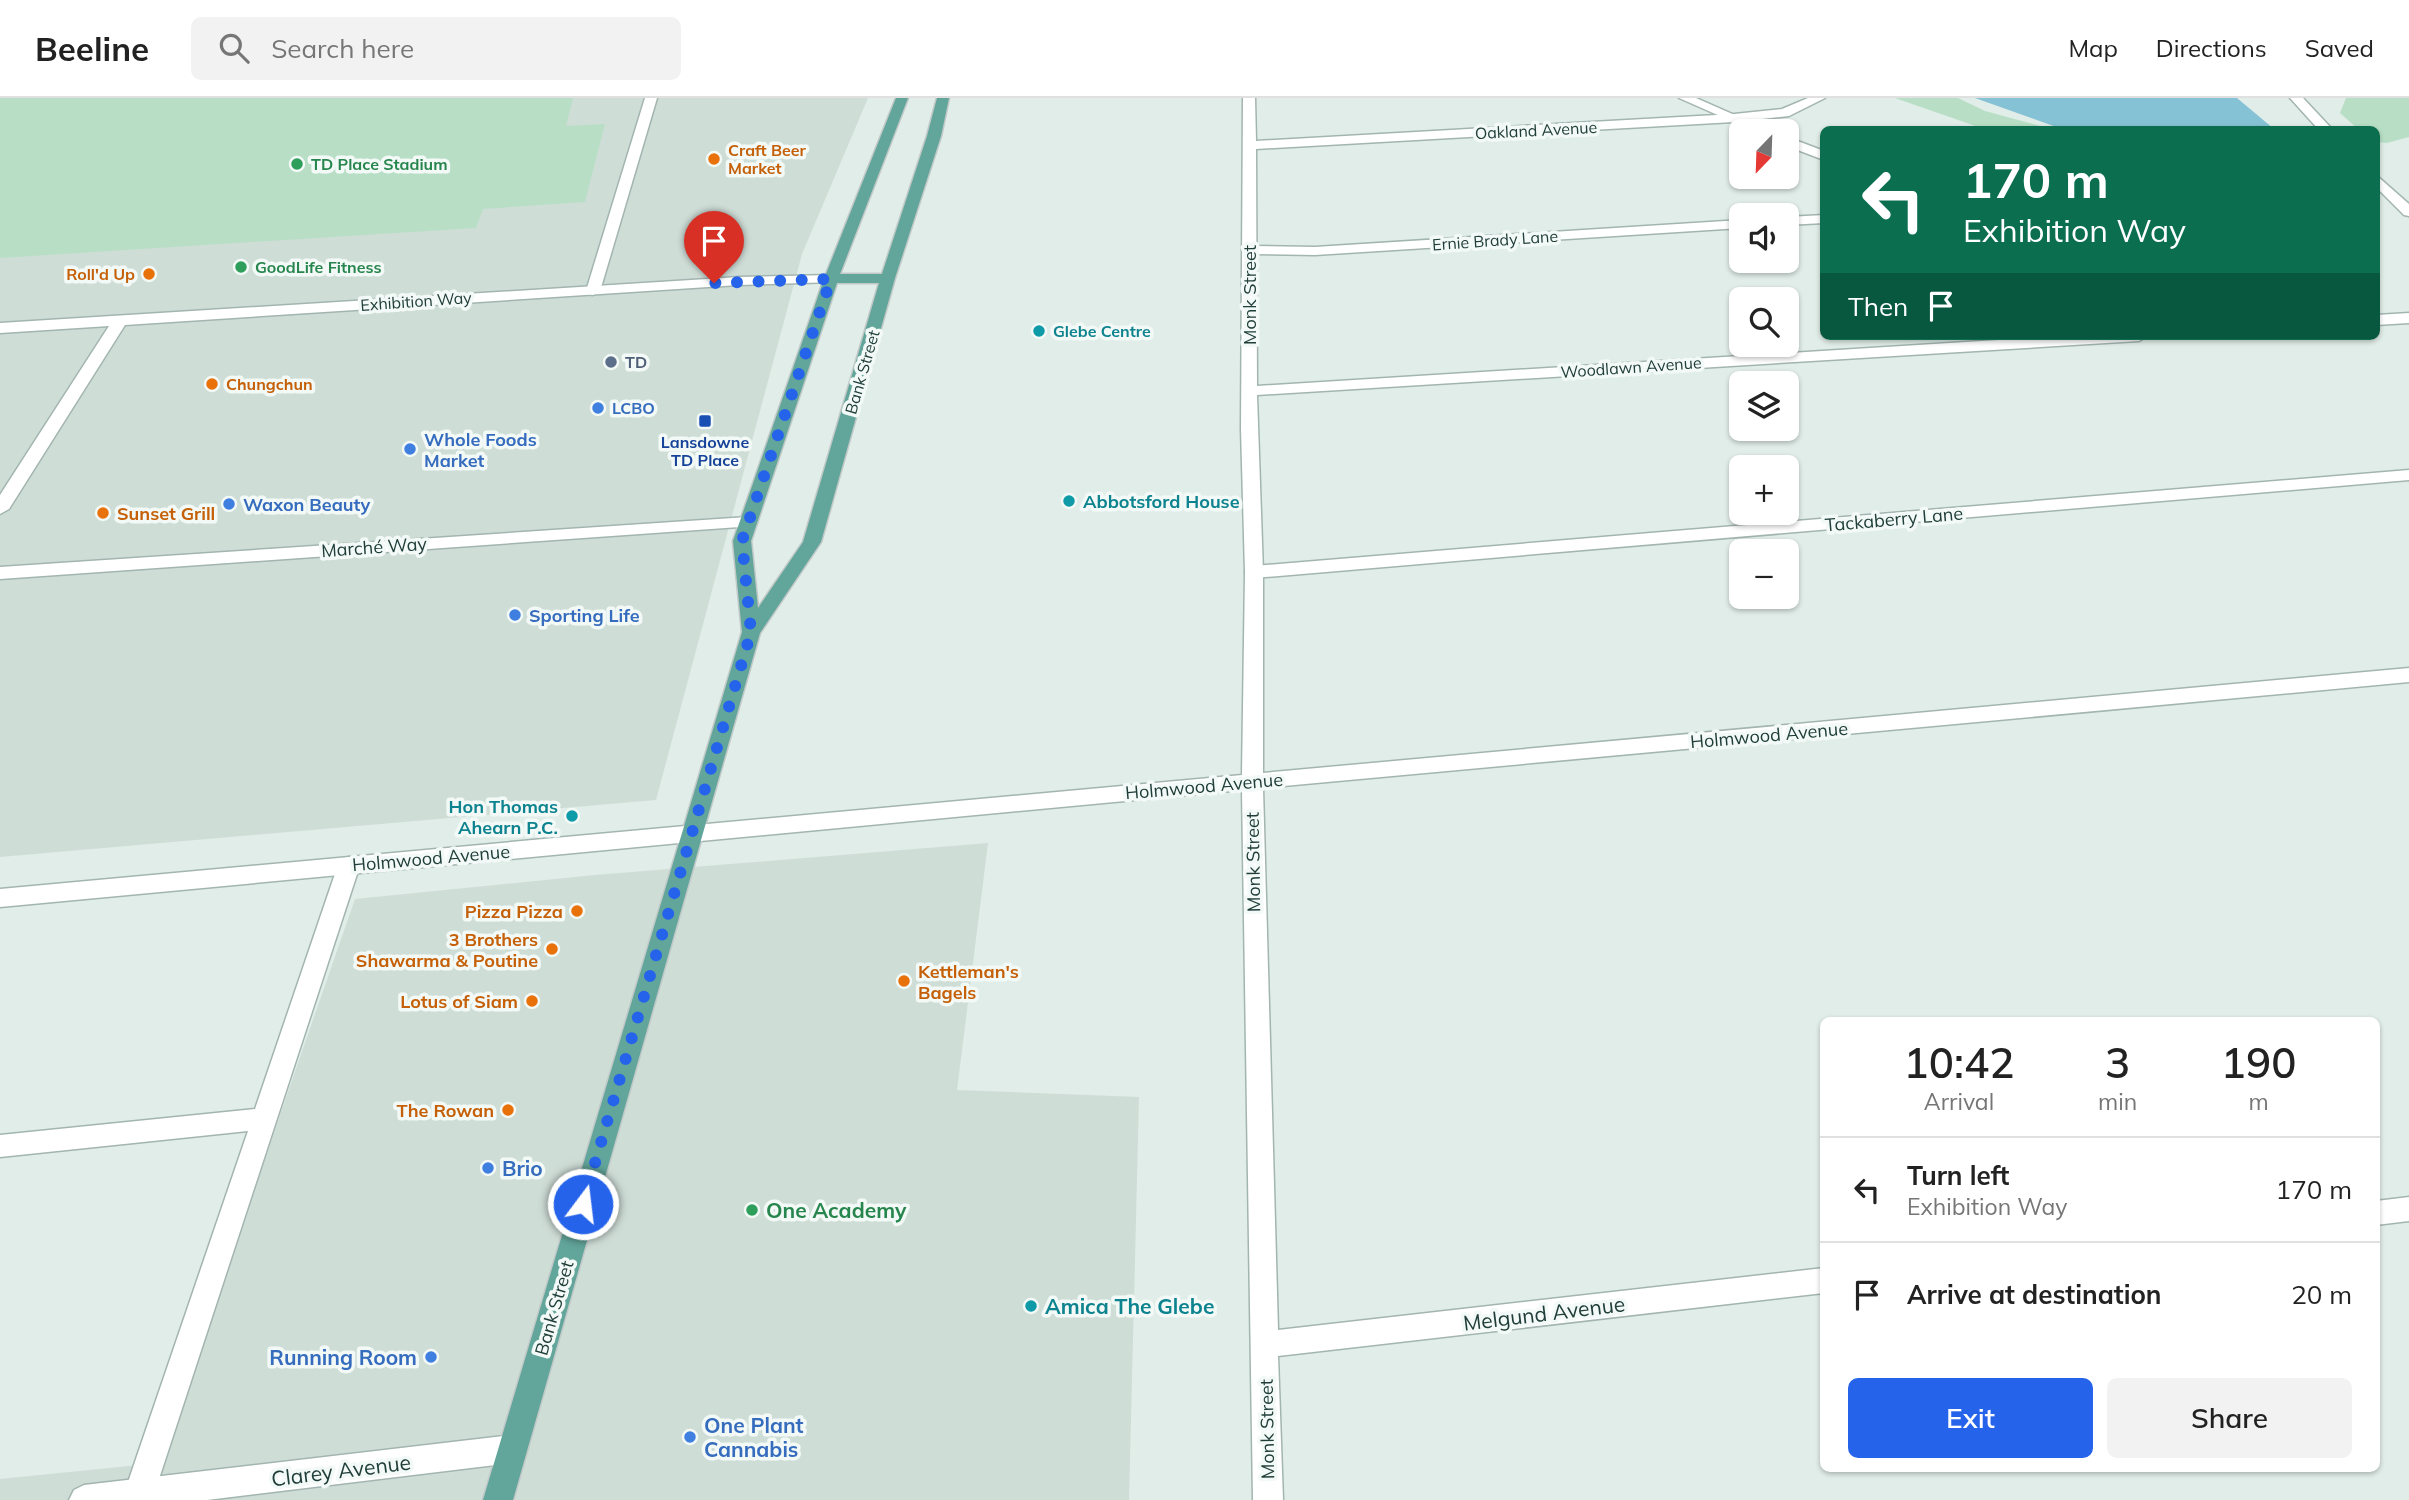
<!DOCTYPE html>
<meta charset="utf-8">
<style>
:root{--surface:#fff;--page:#f2f2f2;--text:#222;--muted:#767676;--line:#e0e0e0;--accent:#2563eb}
body{margin:0;font-family:Mulish,sans-serif;background:var(--page);color:var(--text);height:100vh;display:flex;flex-direction:column;font-size:26px;white-space:nowrap}
*{box-sizing:border-box;margin:0}
p{font-size:23px;color:var(--muted)}
.icon{flex:none;width:38px;height:38px;fill:none;stroke:currentColor;stroke-width:2;stroke-linecap:round;stroke-linejoin:round}
.map{position:relative;flex:1;overflow:hidden}
.side{position:absolute;left:1820px;top:919px;width:560px;height:455px;display:flex;flex-direction:column;background:var(--surface);border-radius:10px;box-shadow:0 2px 5px #0004}
.side>*{flex:none}
.banner{position:absolute;left:1820px;top:28px;width:560px;height:214px;border-radius:10px;box-shadow:0 2px 5px #0004;background:#0b6e4f;color:#fff;overflow:hidden}
.needle{width:46px;rotate:203deg}
.controls{position:absolute;left:1729px;top:21px;display:grid;gap:14px}
.controls a{display:grid;place-items:center;width:70px;height:70px;border-radius:10px;background:var(--surface);box-shadow:0 2px 5px #0004;font-size:35px}
.pin{position:absolute;display:grid;place-items:center;width:60px;height:60px;color:#fff;margin:-72px -30px;border-radius:50% 50% 50% 0;rotate:-45deg;box-shadow:0 0 7px #0007}
.pin .icon{rotate:45deg}
.me{position:absolute;width:77px;margin:-38px;rotate:15deg;stroke-linejoin:round;filter:drop-shadow(0 0 5px #0008)}
.turn{display:flex;align-items:center;gap:24px;height:147px;padding:0 28px;font-size:32px}
.turn .icon{width:91px;height:91px;stroke-width:2.5}
.turn b{display:block;font-size:49px;line-height:60px}
.then{display:flex;align-items:center;height:66px;padding:0 28px;background:#0003;gap:14px;font-size:26px}
.eta{display:flex;justify-content:space-evenly;align-items:center;height:119px;text-align:center}
.eta b{font-size:42px;font-weight:600;line-height:49px}
.cta{display:flex;gap:14px;margin-top:auto;padding:14px 28px}
.cta a{flex:1;height:80px;border-radius:10px;background:var(--accent);color:#fff;font-size:28px;font-weight:600;line-height:80px;text-align:center}
.cta a+a{background:var(--page);color:var(--text)}
ul{padding:0;list-style:none}
li{display:flex;align-items:center;gap:21px;height:105px;padding:0 28px;border-top:2px solid var(--line)}
li div{flex:1}
li b{display:block;font-size:26px}
li em{font-style:normal}
header{display:flex;align-items:center;gap:42px;box-sizing:border-box;height:98px;padding:0 35px;background:var(--surface);border-bottom:2px solid var(--line)}
header strong{font-size:33px}
nav{display:flex;gap:38px;margin-inline-start:auto;font-size:24px}
.search{width:490px;height:63px;background:var(--page);display:flex;align-items:center;gap:18px;box-sizing:border-box;padding:0 24px;border-radius:10px;color:var(--muted);font-size:26px}
.map>svg:first-child{display:block}
.built{fill:#cfddd7}
.green{fill:#b8dfc6}
.water{fill:#85c2d5}
.lines{fill:none;stroke-linecap:round;stroke-linejoin:round}
.lane-casing{stroke:#a3b5b0;stroke-width:3}
.street-casing{stroke:#a3b5b0;stroke-width:3}
.primary-casing{stroke:#c1c9c8;stroke-width:3}
.lane{fill:#fff;fill-rule:evenodd}
.street{fill:#fff;fill-rule:evenodd}
.primary{fill:#62a59a;fill-rule:evenodd}
.route{stroke:#2563eb;stroke-width:12;stroke-dasharray:0 21.6}
.food-dot{fill:#e8710a;stroke:#f2f9f6;stroke-width:2.5}
.leisure-dot{fill:#2e9e5b;stroke:#f2f9f6;stroke-width:2.5}
.culture-dot{fill:#0f9aa8;stroke:#f2f9f6;stroke-width:2.5}
.service-dot{fill:#5c6f8a;stroke:#f2f9f6;stroke-width:2.5}
.shop-dot{fill:#3f7fe0;stroke:#f2f9f6;stroke-width:2.5}
.transit-dot{fill:#1a4fb4;stroke:#f2f9f6;stroke-width:2.5}
.labels{text-anchor:middle;dominant-baseline:central;stroke-width:7;stroke-linejoin:round;paint-order:stroke}
.far-street-label{font-size:16px;fill:#203e39;stroke:#f2f9f6}
.far-food-label{font-size:16px;font-weight:bold;fill:#c56008;stroke:#f2f9f6;text-anchor:start}
.far-leisure-label{font-size:16px;font-weight:bold;fill:#27864d;stroke:#f2f9f6;text-anchor:start}
.far-culture-label{font-size:16px;font-weight:bold;fill:#0d838f;stroke:#f2f9f6;text-anchor:start}
.far-service-label{font-size:16px;font-weight:bold;fill:#4e5e75;stroke:#f2f9f6;text-anchor:start}
.far-shop-label{font-size:16px;font-weight:bold;fill:#366cbe;stroke:#f2f9f6;text-anchor:start}
.far-transit-label{font-size:16px;font-weight:bold;fill:#164399;stroke:#f2f9f6}
.street-label{font-size:18px;fill:#203e39;stroke:#f2f9f6}
.shop-label{font-size:18px;font-weight:bold;fill:#366cbe;stroke:#f2f9f6;text-anchor:start}
.culture-label{font-size:18px;font-weight:bold;fill:#0d838f;stroke:#f2f9f6;text-anchor:start}
.food-label{font-size:18px;font-weight:bold;fill:#c56008;stroke:#f2f9f6;text-anchor:end}
.near-shop-label{font-size:21px;font-weight:bold;fill:#366cbe;stroke:#f2f9f6;text-anchor:start}
.near-leisure-label{font-size:21px;font-weight:bold;fill:#27864d;stroke:#f2f9f6;text-anchor:start}
.near-culture-label{font-size:21px;font-weight:bold;fill:#0d838f;stroke:#f2f9f6;text-anchor:start}
.near-street-label{font-size:21px;fill:#203e39;stroke:#f2f9f6}
</style>
<header>
<strong>Beeline</strong>
<div class="search"><svg class="icon" aria-label="search" viewBox="0 0 24 24"><circle cx="10" cy="10" r="6"/><path d="M15 15l6 6"/></svg>Search here</div>
<nav><a>Map</a><a>Directions</a><a>Saved</a></nav>
</header>
<div class="map">
<svg width="2409" height="1402" viewBox="0 0 2409 1402">
<rect width="100%" height="100%" fill="#e1ede8"/>
<g class="built">
<polygon points="0,0 868,0 802,156 656,702 0,759"/>
<polygon points="988,745 957,992 1139,999 1129,1402 0,1402 0,1381 159,1365 355,801 595,777"/>
</g>
<g class="green">
<polygon points="0,0 573,0 566,28 605,26 585,104 483,111 476,130 0,160"/>
<polygon points="1895,0 1958,0 1985,13 2051,31 1984,31"/>
<polygon points="2346,0 2409,0 2409,39 2387,45 2377,44 2376,32 2358,31 2340,15"/>
</g>
<polygon class="water" points="1975,0 2237,0 2274,31 2062,31"/>
<g class="lines">
<defs>
<g id="lane">
<polygon points="645,0 657,0 600,193 593,197 588,196 586,193"/>
<polygon points="1679,0 1696,0 1771,33 1754,33"/>
<polygon points="1787,39 1824,53 1824,62 1787,48"/>
<polygon points="1824,117 1824,125 1787,127 1787,119"/>
<polygon points="1741,122 1741,130 1315,157 1249,156 1242,152 1249,148 1315,149"/>
<polygon points="2409,372 2409,382 1254,480 1245,474 1254,468"/>
<polygon points="349,759 357,761 360,767 154,1396 151,1402 127,1402 124,1396 248,1033 0,1059 0,1037 255,1011 338,767 341,761"/>
</g>
<g id="street">
<polygon points="1243,0 1255,0 1256,43 1734,16 1782,11 1808,0 1825,0 1789,18 1734,24 1256,51 1257,288 2064,238 2147,238 2139,243 1257,297 1263,474 1263,675 2409,570 2409,584 1263,690 1278,1232 1824,1170 1824,1195 1278,1258 1283,1402 1253,1402 1242,692 0,809 0,791 1242,677 1245,474 1241,331"/>
<polygon points="2290,0 2303,0 2333,32 2319,32"/>
<polygon points="2376,77 2409,106 2409,118 2404,117 2376,89"/>
<polygon points="831,177 838,181 836,184 739,187 125,227 9,411 0,416 0,397 109,228 0,235 0,225 739,179"/>
<polygon points="2409,215 2409,225 2376,227 2376,217"/>
<polygon points="748,419 754,420 757,424 754,428 0,481 0,469"/>
<polygon points="2409,1099 2409,1123 2376,1127 2376,1103"/>
<polygon points="513,1337 523,1341 527,1351 523,1361 513,1365 207,1402 69,1402 74,1392 84,1387"/>
</g>
<path id="primary" d="M 896,0 L 908,0 L 840,176 L 882,176 L 927,38 L 937,0 L 949,0 L 941,38 L 895,180 L 821,444 L 760,535 L 513,1402 L 483,1402 L 742,534 L 733,443 L 824,181 ZM 837,185 L 879,185 L 803,444 L 758,510 L 751,443 Z"/>
</defs>
<use href="#lane" class="lane-casing"/>
<use href="#street" class="street-casing"/>
<use href="#primary" class="primary-casing"/>
<use href="#lane" class="lane"/>
<use href="#street" class="street"/>
<use href="#primary" class="primary"/>
</g>
<g class="lines">
<polyline class="route" points="583,1106 751,534 742,443 831,181 714,185"/>
</g>
<g class="food-dot">
<circle cx="714" cy="61" r="7"/>
<circle cx="149" cy="176" r="7"/>
<circle cx="212" cy="286" r="7"/>
<circle cx="103" cy="415" r="7"/>
<circle cx="577" cy="813" r="7"/>
<circle cx="552" cy="851" r="7"/>
<circle cx="904" cy="883" r="7"/>
<circle cx="532" cy="903" r="7"/>
<circle cx="508" cy="1012" r="7"/>
</g>
<g class="leisure-dot">
<circle cx="297" cy="66" r="7"/>
<circle cx="241" cy="169" r="7"/>
<circle cx="752" cy="1112" r="7"/>
</g>
<g class="culture-dot">
<circle cx="1039" cy="233" r="7"/>
<circle cx="1069" cy="403" r="7"/>
<circle cx="572" cy="718" r="7"/>
<circle cx="1031" cy="1208" r="7"/>
</g>
<circle class="service-dot" cx="611" cy="264" r="7"/>
<g class="shop-dot">
<circle cx="598" cy="310" r="7"/>
<circle cx="410" cy="351" r="7"/>
<circle cx="229" cy="406" r="7"/>
<circle cx="515" cy="517" r="7"/>
<circle cx="488" cy="1070" r="7"/>
<circle cx="431" cy="1259" r="7"/>
<circle cx="690" cy="1339" r="7"/>
</g>
<rect class="transit-dot" x="698" y="316" width="14" height="14" rx="3.5"/>
<g class="labels">
<g class="far-street-label">
<text transform="translate(1536 32) rotate(-3)">Oakland Avenue</text>
<text transform="translate(1495 142) rotate(-4)">Ernie Brady Lane</text>
<text transform="translate(416 203) rotate(-4)">Exhibition Way</text>
<text transform="translate(1631 269) rotate(-4)">Woodlawn Avenue</text>
<text transform="translate(862 274) rotate(-74)">Bank Street</text>
</g>
<g class="far-food-label">
<text x="728" y="52">Craft Beer<tspan x="728" dy="18">Market</tspan></text>
<text x="135" y="176" text-anchor="end">Roll'd Up</text>
<text x="226" y="286">Chungchun</text>
</g>
<g class="far-leisure-label">
<text x="311" y="66">TD Place Stadium</text>
<text x="255" y="169">GoodLife Fitness</text>
</g>
<g class="far-culture-label">
<text x="1053" y="233">Glebe Centre</text>
</g>
<g class="far-service-label">
<text x="625" y="264">TD</text>
</g>
<g class="far-shop-label">
<text x="612" y="310">LCBO</text>
</g>
<g class="far-transit-label">
<text x="705" y="344">Lansdowne<tspan x="705" dy="18">TD Place</tspan></text>
</g>
<g class="street-label">
<text transform="translate(1249 197) rotate(-90)">Monk Street</text>
<text transform="translate(1894 421) rotate(-5)">Tackaberry Lane</text>
<text transform="translate(374 449) rotate(-4)">Marché Way</text>
<text transform="translate(1769 637) rotate(-5)">Holmwood Avenue</text>
<text transform="translate(1204 688) rotate(-5)">Holmwood Avenue</text>
<text transform="translate(431 760) rotate(-5)">Holmwood Avenue</text>
<text transform="translate(1253 764) rotate(-91)">Monk Street</text>
<text transform="translate(554 1210) rotate(-74)">Bank Street</text>
<text transform="translate(1267 1331) rotate(-91)">Monk Street</text>
</g>
<g class="shop-label">
<text x="424" y="341">Whole Foods<tspan x="424" dy="21">Market</tspan></text>
<text x="243" y="406">Waxon Beauty</text>
<text x="529" y="517">Sporting Life</text>
</g>
<g class="culture-label">
<text x="1083" y="403">Abbotsford House</text>
<text x="558" y="708" text-anchor="end">Hon Thomas<tspan x="558" dy="21">Ahearn P.C.</tspan></text>
</g>
<g class="food-label">
<text x="117" y="415" text-anchor="start">Sunset Grill</text>
<text x="563" y="813">Pizza Pizza</text>
<text x="538" y="841">3 Brothers<tspan x="538" dy="21">Shawarma &amp; Poutine</tspan></text>
<text x="918" y="873" text-anchor="start">Kettleman's<tspan x="918" dy="21">Bagels</tspan></text>
<text x="518" y="903">Lotus of Siam</text>
<text x="494" y="1012">The Rowan</text>
</g>
<g class="near-shop-label">
<text x="502" y="1070">Brio</text>
<text x="417" y="1259" text-anchor="end">Running Room</text>
<text x="704" y="1327">One Plant<tspan x="704" dy="24">Cannabis</tspan></text>
</g>
<g class="near-leisure-label">
<text x="766" y="1112">One Academy</text>
</g>
<g class="near-culture-label">
<text x="1045" y="1208">Amica The Glebe</text>
</g>
<g class="near-street-label">
<text transform="translate(1544 1215) rotate(-7)">Melgund Avenue</text>
<text transform="translate(341 1372) rotate(-7)">Clarey Avenue</text>
</g>
</g>
</svg>
<div class="controls">
<a><svg class="needle" viewBox="-14 -14 28 28"><path d="M0-13l5 13h-10z" fill="#e53935"/><path d="M0 13l5-13h-10z" fill="#767676"/></svg></a>
<a><svg class="icon" aria-label="sound" viewBox="0 0 24 24"><path d="M4 9h4l5-4v14l-5-4H4zM17 9q2 3 0 6"/></svg></a>
<a><svg class="icon" aria-label="search" viewBox="0 0 24 24"><circle cx="10" cy="10" r="6"/><path d="M15 15l6 6"/></svg></a>
<a><svg class="icon" aria-label="layers" viewBox="0 0 24 24"><path d="M12 4l9 5-9 5-9-5zM3 14l9 5 9-5"/></svg></a>
<a>+</a>
<a>−</a>
</div>
<div class="pin" style="left:714px;top:185px;background:#d93025"><svg class="icon" aria-label="arrive" viewBox="0 0 24 24"><path d="M6 21V4h12l-3 4 3 4H6"/></svg></div>
<svg class="me" style="left:583px;top:1106px" viewBox="-20 -20 40 40"><circle r="17" fill="#2563eb" stroke="#fff" stroke-width="3"/><path d="M0-11L8 9 0 5-8 9z" fill="#fff"/></svg>
<div class="banner">
<div class="turn"><svg class="icon" aria-label="left" viewBox="0 0 24 24"><path d="M17 20v-9H6M10 6l-5 5 5 5"/></svg><div><b>170 m</b>Exhibition Way</div></div>
<div class="then">Then<svg class="icon" aria-label="arrive" viewBox="0 0 24 24"><path d="M6 21V4h12l-3 4 3 4H6"/></svg></div>
</div>
<section class="side">
<div class="eta">
<div><b>10:42</b><p>Arrival</p></div>
<div><b>3</b><p>min</p></div>
<div><b>190</b><p>m</p></div>
</div>
<ul>
<li><svg class="icon" aria-label="left" viewBox="0 0 24 24"><path d="M17 20v-9H6M10 6l-5 5 5 5"/></svg><div><b>Turn left</b><p>Exhibition Way</p></div><em>170 m</em></li>
<li><svg class="icon" aria-label="arrive" viewBox="0 0 24 24"><path d="M6 21V4h12l-3 4 3 4H6"/></svg><div><b>Arrive at destination</b></div><em>20 m</em></li>
</ul>
<div class="cta"><a>Exit</a><a>Share</a></div>
</section>
</div>
